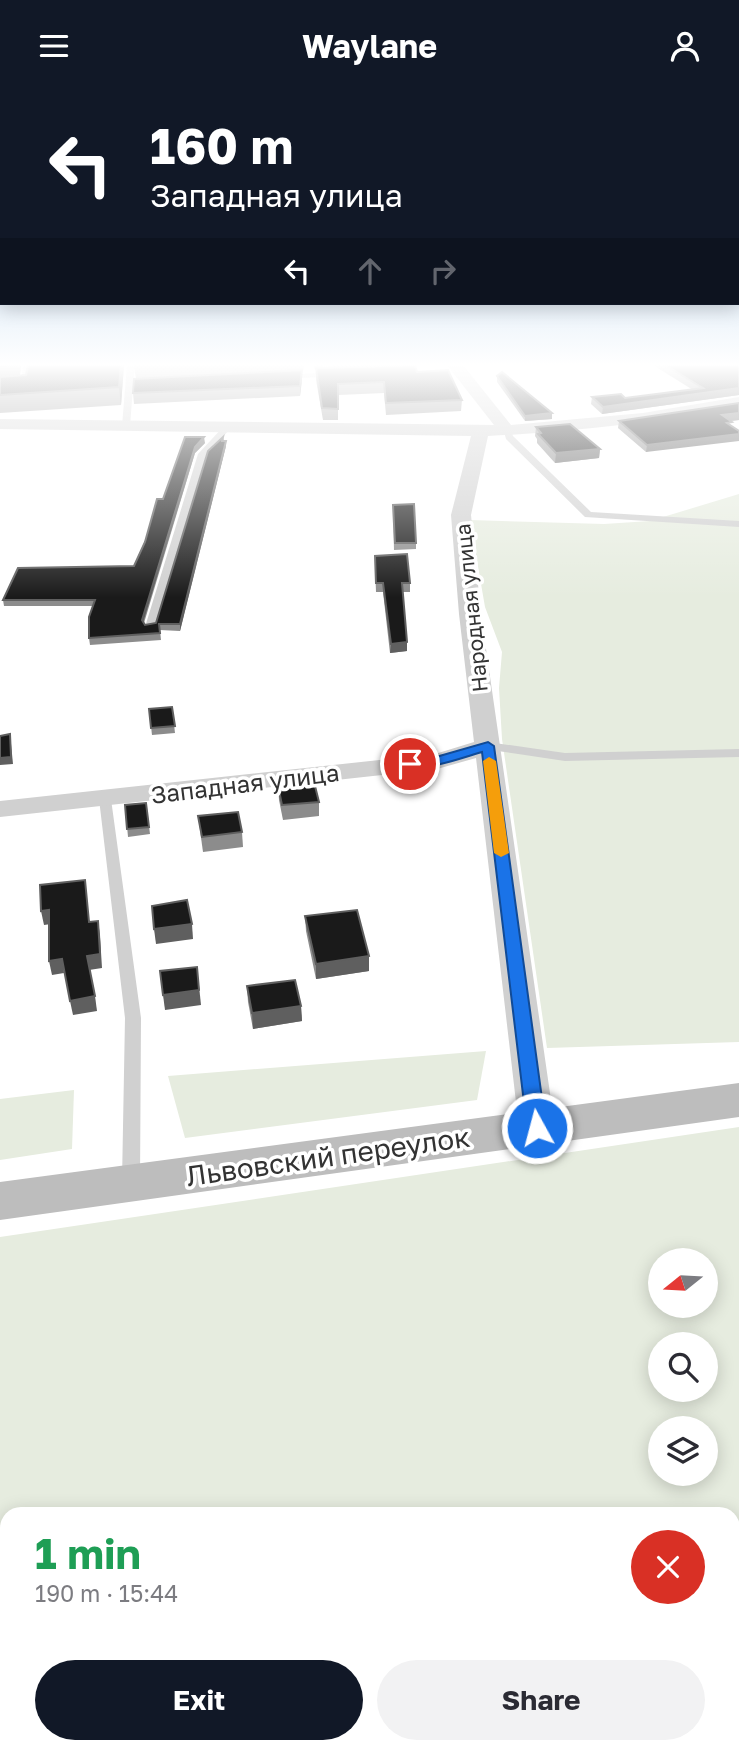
<!DOCTYPE html>
<meta charset="utf-8">
<style>
:root{--surface:#fff;--page:#f2f2f3;--text:#2b2b33;--muted:#7c7c81;--accent:#111827}
body{margin:0;font-family:"Golos Text",sans-serif;background:var(--page);color:var(--text);height:100vh;display:flex;flex-direction:column;font-size:26px;white-space:nowrap}
*{box-sizing:border-box;margin:0}
p{font-size:23px;color:var(--muted)}
.icon{flex:none;width:38px;height:38px;fill:none;stroke:currentColor;stroke-width:2;stroke-linecap:round;stroke-linejoin:round}
.map{position:relative;flex:1;overflow:hidden}
.panel{position:absolute;left:0px;top:1416px;width:740px;height:247px;display:flex;flex-direction:column;background:var(--surface);border-radius:21px 21px 0 0;box-shadow:0 4px 18px #0003}
.panel>*{flex:none}
.hud{position:absolute;left:0px;top:0px;width:740px;height:214px;box-shadow:0 4px 18px #0003;background:#111827;color:#fff;overflow:hidden}
.needle{width:46px;rotate:252deg}
.controls{position:absolute;left:648px;top:1157px;display:grid;gap:14px}
.controls a{display:grid;place-items:center;width:70px;height:70px;border-radius:50%;background:var(--surface);box-shadow:0 4px 18px #0003;font-size:35px}
.pin{position:absolute;display:grid;place-items:center;width:60px;height:60px;color:#fff;margin:-30px;border:4px solid #fff;border-radius:50%;box-shadow:0 2px 7px #0007}
.me{position:absolute;width:77px;margin:-38px;rotate:353deg;stroke-linejoin:round;filter:drop-shadow(0 0 5px #0008)}
.turn{display:flex;align-items:center;gap:24px;height:147px;padding:0 35px;font-size:32px}
.turn .icon{width:91px;height:91px;stroke-width:2.5}
.turn b{display:block;font-size:49px;line-height:60px}
.lanes{display:flex;align-items:center;height:66px;padding:0 35px;background:#0003;justify-content:center;gap:35px;direction:ltr}
.lanes .off{opacity:.35}
.round{display:grid;place-items:center;flex:none;width:74px;height:74px;border-radius:37px;background:var(--page)}
.overview{display:flex;align-items:center;justify-content:space-between;height:119px;padding:0 35px}
h1{font-size:42px;font-weight:700;line-height:52px;color:#1e9e55}
.cta{display:flex;gap:14px;margin-top:auto;padding:14px 35px}
.cta a{flex:1;height:80px;border-radius:42px;background:var(--accent);color:#fff;font-size:28px;font-weight:700;line-height:80px;text-align:center}
.cta a+a{background:var(--page);color:var(--text)}
header{display:flex;justify-content:space-between;align-items:center;height:91px;padding:0 35px;background:var(--accent);color:#fff;font-size:32px;font-weight:700}
.map>svg:first-child{display:block}
.green{fill:#e6ecdf;fill-rule:evenodd}
.lines{fill:none;stroke-linecap:round;stroke-linejoin:round}
.service{fill:#d0d0d0;fill-rule:evenodd}
.minor{fill:#d0d0d0;fill-rule:evenodd}
.secondary{fill:#bdbdbd;fill-rule:evenodd}
.wall{fill:#8c8c8c}
.shaded-wall{fill:#5f5f5f}
.building{fill:#1a1a1a;stroke:#5f5f5f;stroke-width:2}
.route{fill:#1a73e8;stroke:#114b97;stroke-width:2}
.slow{fill:#f59e0b}
.labels{text-anchor:middle;dominant-baseline:central;stroke-width:7;stroke-linejoin:round;paint-order:stroke}
.far-street-label{font-size:21px;fill:#333;stroke:#fff}
.street-label{font-size:24px;fill:#333;stroke:#fff}
.near-street-label{font-size:28px;fill:#333;stroke:#fff}
</style>
<header><svg class="icon" aria-label="menu" viewBox="0 0 24 24"><path d="M4 6h16M4 12h16M4 18h16"/></svg>Waylane<svg class="icon" aria-label="person" viewBox="0 0 24 24"><circle cx="12" cy="8" r="4"/><path d="M4 21q1-7 8-7t8 7"/></svg></header>
<div class="map">
<svg width="739" height="1661" viewBox="0 0 739 1661">
<rect width="100%" height="100%" fill="#fff"/>
<g class="green">
<polygon points="739,403 739,951 547,957 502,648 499,597 502,561 485,516 470,429 604,433 650,430"/>
<polygon points="486,960 477,1009 185,1047 168,985"/>
<polygon points="74,999 72,1058 0,1069 0,1008"/>
<path d="M 739,1036 L 739,1619 L 733,1620 L 733,1423 L 7,1423 L 7,1656 L 333,1656 L 308,1661 L 0,1661 L 0,1146 ZM 705,1169 L 705,1214 L 660,1214 L 660,1169 ZM 660,1253 L 705,1253 L 705,1298 L 660,1298 ZM 705,1337 L 705,1382 L 660,1382 L 660,1337 Z"/>
<polygon points="389,1656 556,1656 529,1661 389,1661"/>
</g>
<g class="lines">
<g class="service">
<polygon points="23,274 31,274 27,299 0,300 0,296 21,295"/>
<polygon points="127,274 135,274 133,292 153,291 157,293 133,296 130,335 126,337 122,335"/>
<polygon points="333,281 336,285 285,288 281,286 285,284"/>
<polygon points="224,335 231,337 206,364 155,536 154,538 146,538 145,536 198,363"/>
<polygon points="503,337 509,337 513,345 591,421 739,430 739,436 585,426 506,348"/>
<polygon points="488,651 565,662 739,658 739,666 565,670 484,658 482,655"/>
<polygon points="105,704 111,708 141,927 140,1090 137,1095 131,1097 125,1095 122,1090 125,927 99,708"/>
</g>
<path class="minor" d="M 447,274 L 463,274 L 511,334 L 643,322 L 739,306 L 739,316 C 656,331 573,341 488,345 L 471,424 L 481,523 L 555,1037 L 549,1046 L 537,1050 L 525,1046 L 519,1037 L 476,667 L 437,678 L 0,726 L 0,710 L 435,663 L 474,651 L 459,523 L 451,424 L 471,345 L 0,338 L 0,328 L 494,334 Z"/>
<polygon class="secondary" points="739,992 739,1026 0,1129 0,1091"/>
</g>
<g class="wall">
<polygon points="0,274 21,274 20,284 26,284 28,274 124,274 121,314 0,322"/>
<polygon points="134,274 304,274 303,280 302,280 302,289 300,305 134,313 133,302 136,288"/>
<polygon points="314,274 323,274 322,277 334,277 330,274 411,274 417,281 462,309 461,320 386,324 384,302 338,304 338,329 323,329 316,289 316,279 315,279"/>
<polygon points="653,274 739,274 739,304 602,323 591,313 592,306 625,307 693,299"/>
<polygon points="497,285 552,322 552,328 525,330 497,291"/>
<polygon points="739,312 739,329 731,330 646,361 618,337 619,330"/>
<polygon points="536,336 600,358 599,367 555,372 537,352 537,348 535,345"/>
<polygon points="185,346 205,352 195,362 144,532 145,534 156,532 223,346 226,355 180,540 160,539 161,549 90,554 89,547 92,515 4,515 3,509 134,475 163,408"/>
<polygon points="393,414 416,452 416,458 394,459"/>
<polygon points="375,474 410,492 410,501 403,501 407,560 390,562 383,501 376,501"/>
<polygon points="172,616 175,642 152,644 149,618"/>
<polygon points="278,695 319,711 319,725 283,729 279,709"/>
<polygon points="146,712 150,743 128,746 125,714"/>
<polygon points="198,725 242,741 243,756 203,761"/>
<polygon points="305,825 369,880 316,888 306,840"/>
<polygon points="247,895 301,915 302,930 253,938 248,911"/>
</g>
<g class="shaded-wall">
<polygon points="16,274 21,274 19,292 0,294 0,277"/>
<polygon points="121,274 124,274 121,314 119,296"/>
<polygon points="302,279 302,289 300,305 300,295"/>
<polygon points="739,297 739,304 602,323 603,316"/>
<polygon points="552,322 552,328 525,330 525,325"/>
<polygon points="739,322 739,329 721,331 722,324"/>
<polygon points="739,343 739,350 646,361 647,354"/>
<polygon points="204,346 205,352 195,362 142,535 142,529 195,356"/>
<polygon points="226,350 226,355 180,540 180,533"/>
<polygon points="600,358 599,367 555,372 556,362"/>
<polygon points="407,551 407,560 390,562 391,553"/>
<polygon points="10,643 13,673 0,674 0,667"/>
<polygon points="49,819 51,833 44,834 41,820"/>
<polygon points="98,830 100,844 102,877 89,879 87,865"/>
<polygon points="192,833 193,848 156,853 154,838"/>
<polygon points="369,865 369,880 316,888 316,873"/>
<polygon points="62,868 64,882 52,884 49,870"/>
<polygon points="197,876 201,914 165,919 163,904"/>
<polygon points="95,905 97,920 73,924 70,910"/>
<polygon points="301,915 302,930 253,938 252,922"/>
</g>
<g class="building">
<polygon points="0,274 16,274 16,276 0,277"/>
<polygon points="28,274 121,274 119,296 0,304 0,286 26,284"/>
<polygon points="415,274 417,281 448,279 462,309 386,312 384,291 338,293 338,318 322,317 316,277"/>
<polygon points="665,274 739,274 739,297 603,316 592,306 621,303 625,307 703,297"/>
<polygon points="302,279 300,295 133,302 134,288"/>
<polygon points="502,281 552,322 525,325 497,285"/>
<polygon points="739,312 739,322 722,324 732,331 727,332 739,340 739,343 647,354 619,330"/>
<polygon points="570,333 600,358 556,362 538,343 541,342 536,336"/>
<polygon points="185,346 204,346 195,356 142,529 145,534 156,532 208,360 223,346 222,350 226,350 180,533 159,533 160,542 89,547 89,526 95,509 3,509 18,477 134,475 145,451 157,408 163,408"/>
<polygon points="414,413 416,452 395,452 393,414"/>
<polygon points="407,463 410,492 402,492 407,551 391,553 383,492 376,492 375,465"/>
<polygon points="172,616 175,635 151,637 149,618"/>
<polygon points="10,643 11,666 0,667 0,645"/>
<polygon points="314,691 319,711 282,714 278,695"/>
<polygon points="146,712 149,736 127,738 125,714"/>
<polygon points="238,721 242,741 202,746 198,725"/>
<polygon points="85,789 89,831 98,830 100,863 87,865 95,905 70,910 62,868 49,870 49,819 41,820 40,794"/>
<polygon points="187,809 192,833 154,838 152,815"/>
<polygon points="357,819 369,865 316,873 305,825"/>
<polygon points="197,876 199,899 163,904 160,880"/>
<polygon points="295,889 301,915 252,922 247,895"/>
</g>
<linearGradient id="sky" x2="0" y2="1"><stop stop-color="#9ec6ea"/><stop offset="0.54" stop-color="#fff"/><stop offset="1" stop-color="#fff" stop-opacity="0"/></linearGradient>
<rect width="739" height="507" fill="url(#sky)"/>
<path class="route" d="M 488,651 L 494,655 L 546,1037 L 543,1042 L 530,1042 L 527,1037 L 482,661 C 464,666 417,684 403,673 L 405,670 L 436,666 Z"/>
<polygon class="slow" points="489,666 496,670 509,762 501,766 494,762 483,670"/>
<g class="labels">
<g class="far-street-label">
<text transform="translate(471 517) rotate(-96)">Народная улица</text>
</g>
<g class="street-label">
<text transform="translate(245 692) rotate(-7)">Западная улица</text>
</g>
<g class="near-street-label">
<text transform="translate(328 1065) rotate(-8)">Львовский переулок</text>
</g>
</g>
</svg>
<div class="controls">
<a><svg class="needle" viewBox="-14 -14 28 28"><path d="M0-13l5 13h-10z" fill="#e53935"/><path d="M0 13l5-13h-10z" fill="#7c7c81"/></svg></a>
<a><svg class="icon" aria-label="search" viewBox="0 0 24 24"><circle cx="10" cy="10" r="6"/><path d="M15 15l6 6"/></svg></a>
<a><svg class="icon" aria-label="layers" viewBox="0 0 24 24"><path d="M12 4l9 5-9 5-9-5zM3 14l9 5 9-5"/></svg></a>
</div>
<div class="pin" style="left:410px;top:673px;background:#d93025"><svg class="icon" aria-label="arrive" viewBox="0 0 24 24"><path d="M6 21V4h12l-3 4 3 4H6"/></svg></div>
<svg class="me" style="left:537px;top:1037px" viewBox="-20 -20 40 40"><circle r="17" fill="#1a73e8" stroke="#fff" stroke-width="3"/><path d="M0-11L8 9 0 5-8 9z" fill="#fff"/></svg>
<div class="hud">
<div class="turn"><svg class="icon" aria-label="left" viewBox="0 0 24 24"><path d="M17 20v-9H6M10 6l-5 5 5 5"/></svg><div><b>160 m</b>Западная улица</div></div>
<div class="lanes"><svg class="icon" aria-label="left" viewBox="0 0 24 24"><path d="M17 20v-9H6M10 6l-5 5 5 5"/></svg><svg class="icon off" aria-label="ahead" viewBox="0 0 24 24"><path d="M12 20V5M6 11l6-6 6 6"/></svg><svg class="icon off" aria-label="right" viewBox="0 0 24 24"><path d="M7 20v-9h11M14 6l5 5-5 5"/></svg></div>
</div>
<section class="panel">
<div class="overview"><div><h1>1 min</h1><p>190 m · 15:44</p></div><a class="round" style="background:#d93025;color:#fff"><svg class="icon" aria-label="close" viewBox="0 0 24 24"><path d="M6 6l12 12M18 6L6 18"/></svg></a></div>
<div class="cta"><a>Exit</a><a>Share</a></div>
</section>
</div>
